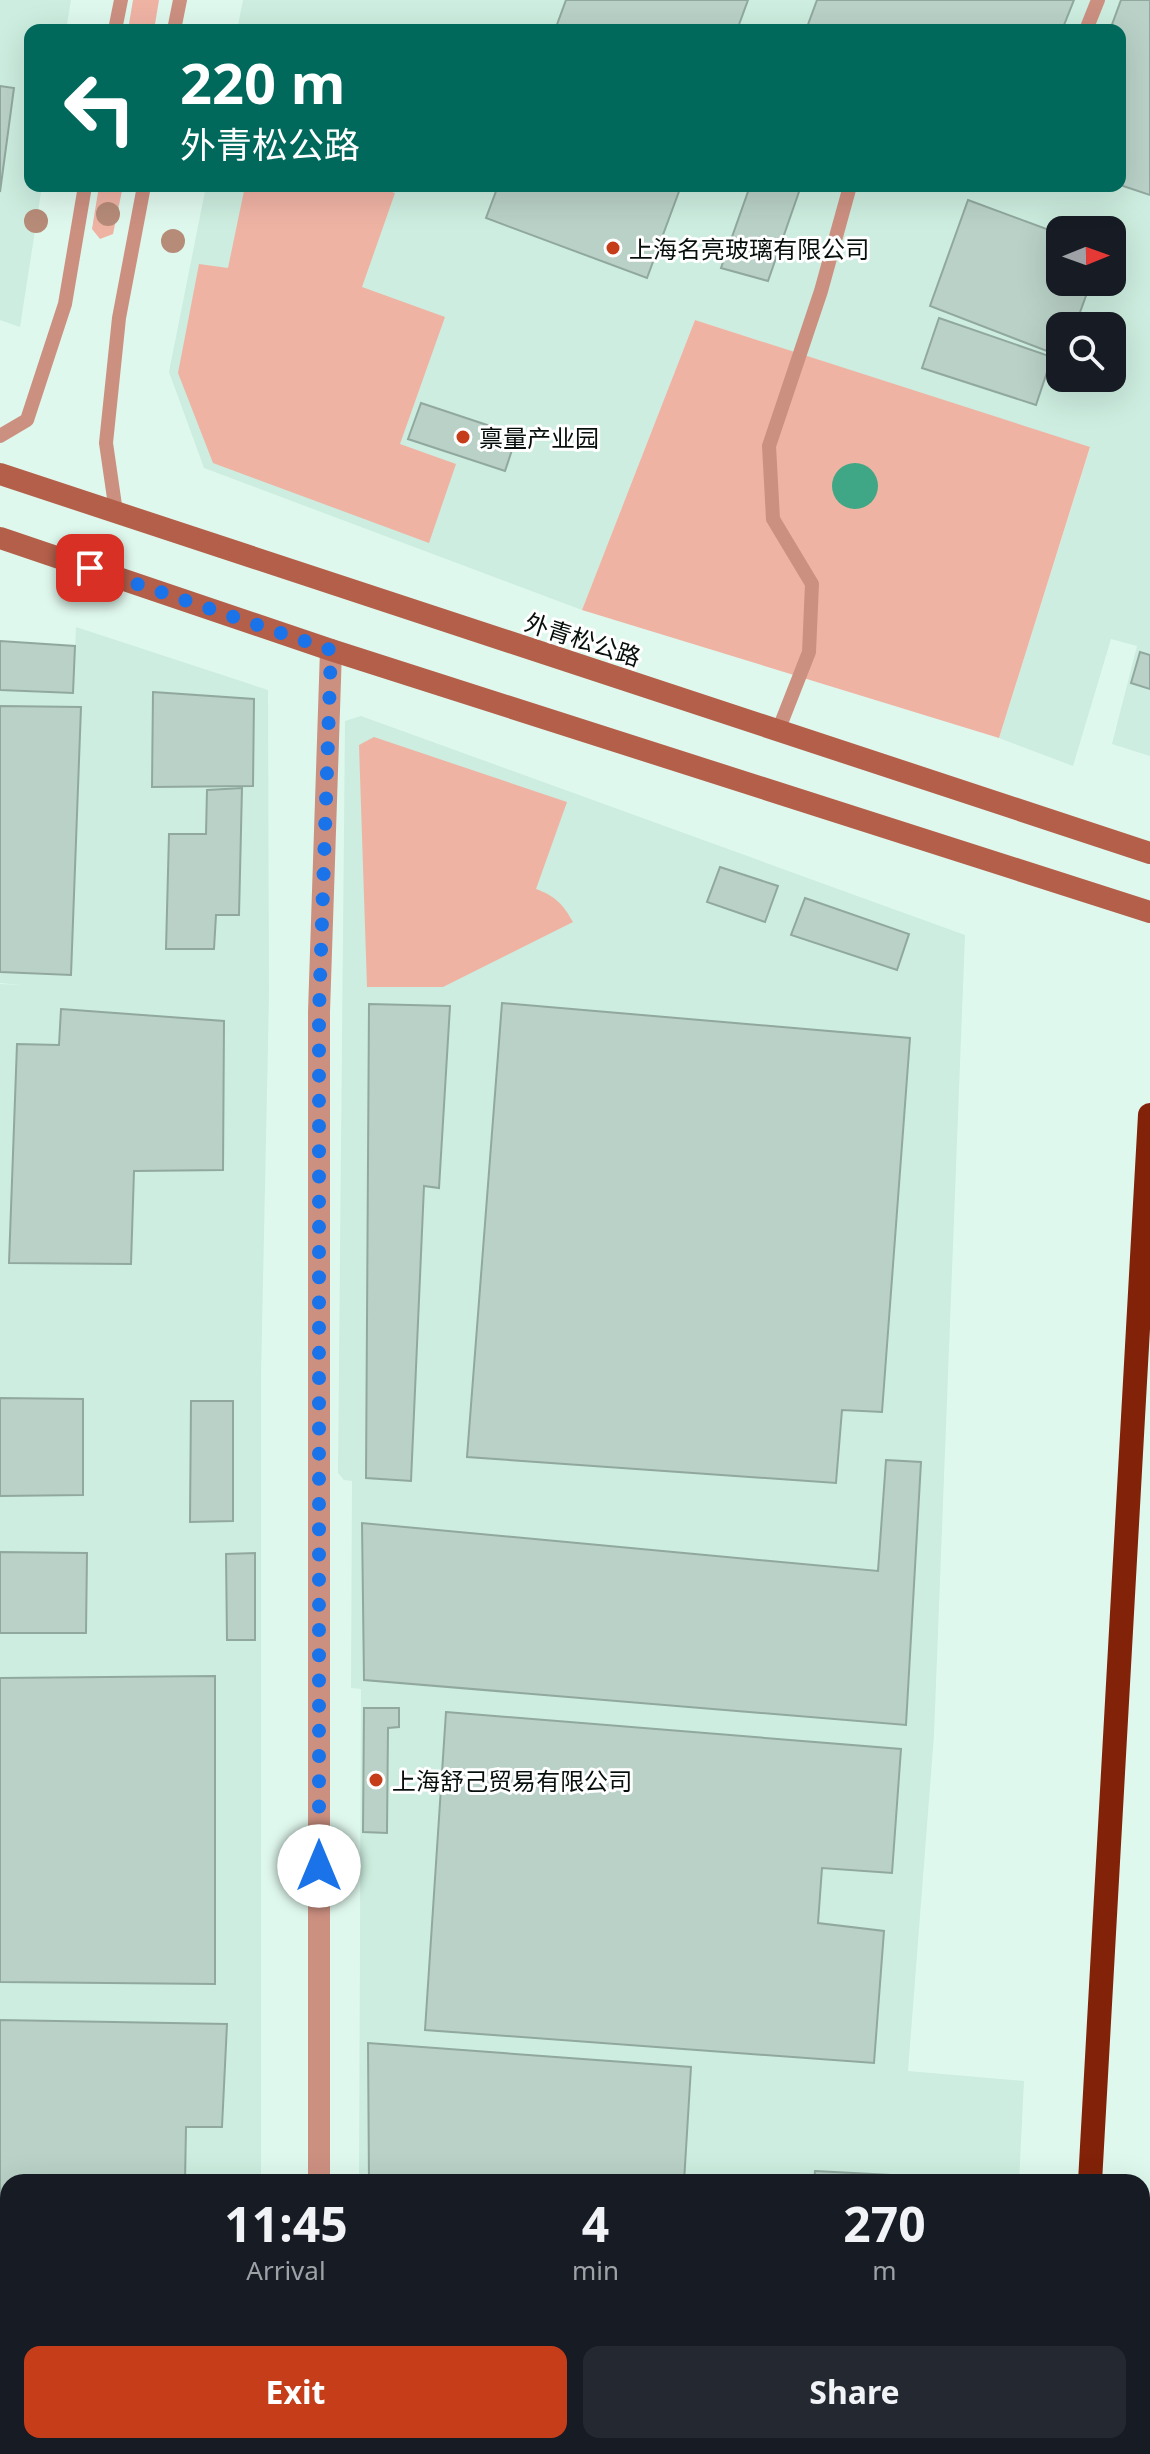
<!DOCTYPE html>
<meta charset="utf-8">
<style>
:root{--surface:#171b24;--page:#242831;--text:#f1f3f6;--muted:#9ea1a6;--accent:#c63d19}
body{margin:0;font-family:"Noto Sans","Noto Sans SC",sans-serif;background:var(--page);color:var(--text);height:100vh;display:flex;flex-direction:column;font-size:30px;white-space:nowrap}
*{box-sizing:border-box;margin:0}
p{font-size:26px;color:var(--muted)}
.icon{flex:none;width:44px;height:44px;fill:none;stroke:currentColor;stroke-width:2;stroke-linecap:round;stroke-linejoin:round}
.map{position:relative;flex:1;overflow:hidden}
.details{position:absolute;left:0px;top:2174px;width:1150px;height:280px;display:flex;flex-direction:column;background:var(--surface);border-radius:24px 24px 0 0;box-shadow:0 8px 32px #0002}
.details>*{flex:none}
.hud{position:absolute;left:24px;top:24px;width:1102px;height:168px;border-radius:16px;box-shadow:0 8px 32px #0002;background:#00695c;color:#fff;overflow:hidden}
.needle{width:52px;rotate:89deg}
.fabs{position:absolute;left:1046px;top:216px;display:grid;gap:16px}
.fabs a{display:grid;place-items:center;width:80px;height:80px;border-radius:16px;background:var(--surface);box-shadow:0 8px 32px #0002;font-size:40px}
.pin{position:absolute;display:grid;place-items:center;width:68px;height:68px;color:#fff;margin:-34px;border-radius:16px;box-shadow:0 4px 12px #0006}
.me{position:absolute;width:88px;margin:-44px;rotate:0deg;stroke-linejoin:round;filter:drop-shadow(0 0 6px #0008)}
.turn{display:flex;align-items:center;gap:28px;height:168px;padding:0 24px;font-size:36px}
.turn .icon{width:104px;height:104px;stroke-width:2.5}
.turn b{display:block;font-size:56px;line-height:68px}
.eta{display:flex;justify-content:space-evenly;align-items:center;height:136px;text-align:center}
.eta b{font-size:48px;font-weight:700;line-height:56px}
.action{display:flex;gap:16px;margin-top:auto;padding:16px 24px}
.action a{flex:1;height:92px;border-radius:16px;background:var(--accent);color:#fff;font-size:32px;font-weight:700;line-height:92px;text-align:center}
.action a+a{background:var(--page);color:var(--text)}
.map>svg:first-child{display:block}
.built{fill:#cceddf;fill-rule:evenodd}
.green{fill:#efb3a4}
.water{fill:#3fa785}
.building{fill:#b9d1c7;stroke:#91a89f;stroke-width:2}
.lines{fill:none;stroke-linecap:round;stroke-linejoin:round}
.service{stroke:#cc9081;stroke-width:14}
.minor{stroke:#cc9081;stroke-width:22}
.secondary{stroke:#b45f4a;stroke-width:22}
.motorway{stroke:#822208;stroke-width:24}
.tree{fill:#b68b78}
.route{stroke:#1a73e8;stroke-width:14;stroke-dasharray:0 25.2}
.poi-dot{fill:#c63d19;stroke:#fff;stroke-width:3}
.labels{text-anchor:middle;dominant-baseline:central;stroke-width:6;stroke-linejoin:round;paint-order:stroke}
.poi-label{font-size:24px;fill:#070f0b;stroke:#fff;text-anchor:start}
.street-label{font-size:24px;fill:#070f0b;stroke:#fff}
</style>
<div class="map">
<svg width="1150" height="2454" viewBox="0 0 1150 2454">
<rect width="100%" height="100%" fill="#dff8ed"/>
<g class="built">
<polygon points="0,0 71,0 66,30 30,30 30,186 42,186 20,327 0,320"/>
<path d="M 243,0 L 1150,0 L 1150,756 L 1112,744 L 1137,646 L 1111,639 L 1073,766 L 999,738 L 1090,448 L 695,320 L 582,610 L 204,468 L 169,372 L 206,186 L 1120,186 L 1120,30 L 237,30 ZM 1060,230 L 1112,230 L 1112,282 L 1060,282 ZM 1060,326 L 1112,326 L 1112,378 L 1060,378 Z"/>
<polygon points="76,627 268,690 269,996 261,1376 261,2182 8,2182 8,2446 260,2446 260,2454 0,2454 0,984 21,985 0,983 0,690 73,693"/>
<polygon points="361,716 965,935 934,1735 908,2071 1024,2081 1019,2182 359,2182 361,1689 351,1688 352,1481 344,1480 338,1473 345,721"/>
<polygon points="358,2446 1006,2446 1005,2454 358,2454"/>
</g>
<g class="green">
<polygon points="133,0 159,0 154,30 128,30"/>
<polygon points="99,186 123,186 113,234 100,239 92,229"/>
<polygon points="245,186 374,186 395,193 362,287 445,317 400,444 456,464 429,543 213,463 178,373 199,264 228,268"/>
<polygon points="695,320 1090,447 999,738 582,610"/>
<path d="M 374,737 L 567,802 L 536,889 C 555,896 563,904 573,922 L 443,987 L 367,987 L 359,745 Z"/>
</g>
<circle class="water" cx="855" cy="486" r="23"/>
<g class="building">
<polygon points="566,0 748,0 737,30 555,30"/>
<polygon points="817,0 1074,0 1062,30 806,30"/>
<polygon points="1121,0 1150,0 1150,195 1120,185 1120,30 1110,30"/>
<polygon points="0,86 14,88 0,192"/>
<polygon points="498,186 681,186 647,278 486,218"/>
<polygon points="750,186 801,186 768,281 721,268"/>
<polygon points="968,200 1060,234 1060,282 1091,282 1075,326 1060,326 1060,356 930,306"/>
<polygon points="939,318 1052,357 1036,405 922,368"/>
<polygon points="421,403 517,435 505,471 408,439"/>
<polygon points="0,641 75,646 73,693 0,690"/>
<polygon points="1140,652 1150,655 1150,689 1131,683"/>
<polygon points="153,692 254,699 253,786 152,787"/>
<polygon points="0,706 81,707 71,975 0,972"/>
<polygon points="242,788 239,915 216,915 214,949 166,949 169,834 206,834 207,790"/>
<polygon points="720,867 778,886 765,922 707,902"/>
<polygon points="805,898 909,934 897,970 791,935"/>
<polygon points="502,1003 910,1038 882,1412 842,1410 836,1483 467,1457"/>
<polygon points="369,1004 450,1006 439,1188 424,1186 411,1481 366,1478"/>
<polygon points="61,1009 224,1021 223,1170 134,1171 131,1264 9,1263 17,1044 59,1045"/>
<polygon points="0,1398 83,1399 83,1495 0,1496"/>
<polygon points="191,1401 233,1401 233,1521 190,1522"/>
<polygon points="886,1460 921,1462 906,1725 364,1680 362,1523 878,1571"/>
<polygon points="0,1552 87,1553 86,1633 0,1633"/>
<polygon points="255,1553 255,1640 227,1640 226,1554"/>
<polygon points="215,1676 215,1984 0,1982 0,1678"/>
<polygon points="364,1708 399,1708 399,1727 388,1728 387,1833 363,1832"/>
<polygon points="446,1712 901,1749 892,1873 822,1868 818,1923 884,1931 874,2063 425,2030"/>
<polygon points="0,2020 227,2024 222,2127 186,2127 185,2182 8,2182 8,2446 202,2446 202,2454 0,2454"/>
<polygon points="368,2043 691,2067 684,2182 369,2182"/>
<polygon points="815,2171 948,2178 948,2182 814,2182"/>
<polygon points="1142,2319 1150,2320 1150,2436 1142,2435"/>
<polygon points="368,2446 416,2446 416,2451 632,2451 632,2446 667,2446 667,2454 368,2454"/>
</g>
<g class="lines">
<g class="service">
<polyline points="115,30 121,0"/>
<polyline points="174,30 180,0"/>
<polyline points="1086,30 1098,0"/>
<polyline points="0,436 27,420 65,304 85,186"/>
<polyline points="116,512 106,443 119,318 144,186"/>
<polyline points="778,731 809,652 812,584 773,519 769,446 821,291 850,186"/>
</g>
<g class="minor">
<polyline points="319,2182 319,1012 331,650"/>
<polyline points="319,2446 319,2454"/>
</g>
<g class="secondary">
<polyline points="0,474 1150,853"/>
<polyline points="0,538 331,650 1150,912"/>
</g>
<g class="motorway">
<polyline points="1090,2182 1150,1115"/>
<polyline points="1074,2454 1075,2446"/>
</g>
</g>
<g class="tree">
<circle cx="108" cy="214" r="12"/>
<circle cx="36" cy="221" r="12"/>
<circle cx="173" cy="241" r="12"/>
</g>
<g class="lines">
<polyline class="route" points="90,568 331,650 319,1012 319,1866"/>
</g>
<g class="poi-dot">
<circle cx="613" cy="248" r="8"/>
<circle cx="463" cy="437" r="8"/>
<circle cx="376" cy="1780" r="8"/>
</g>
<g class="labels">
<g class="poi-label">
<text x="629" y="248">上海名亮玻璃有限公司</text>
<text x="479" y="437">禀量产业园</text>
<text x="392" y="1780">上海舒己贸易有限公司</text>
</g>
<g class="street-label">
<text transform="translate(583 639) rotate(18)">外青松公路</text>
</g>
</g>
</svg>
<div class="fabs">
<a><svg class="needle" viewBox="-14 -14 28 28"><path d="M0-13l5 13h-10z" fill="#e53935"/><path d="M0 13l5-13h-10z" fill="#9ea1a6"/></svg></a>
<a><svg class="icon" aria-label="search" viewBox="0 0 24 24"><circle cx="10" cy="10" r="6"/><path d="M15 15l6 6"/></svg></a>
</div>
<div class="pin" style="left:90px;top:568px;background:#d93025"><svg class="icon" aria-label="arrive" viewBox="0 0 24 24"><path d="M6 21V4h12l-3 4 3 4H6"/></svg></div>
<svg class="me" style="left:319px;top:1866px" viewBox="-20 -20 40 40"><circle r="19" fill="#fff"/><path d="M0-13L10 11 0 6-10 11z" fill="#1a73e8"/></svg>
<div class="hud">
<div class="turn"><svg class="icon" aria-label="left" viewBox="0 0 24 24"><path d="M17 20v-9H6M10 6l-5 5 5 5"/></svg><div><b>220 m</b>外青松公路</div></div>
</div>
<section class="details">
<div class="eta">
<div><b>11:45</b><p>Arrival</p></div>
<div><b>4</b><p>min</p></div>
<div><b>270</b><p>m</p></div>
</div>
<div class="action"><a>Exit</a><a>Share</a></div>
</section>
</div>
